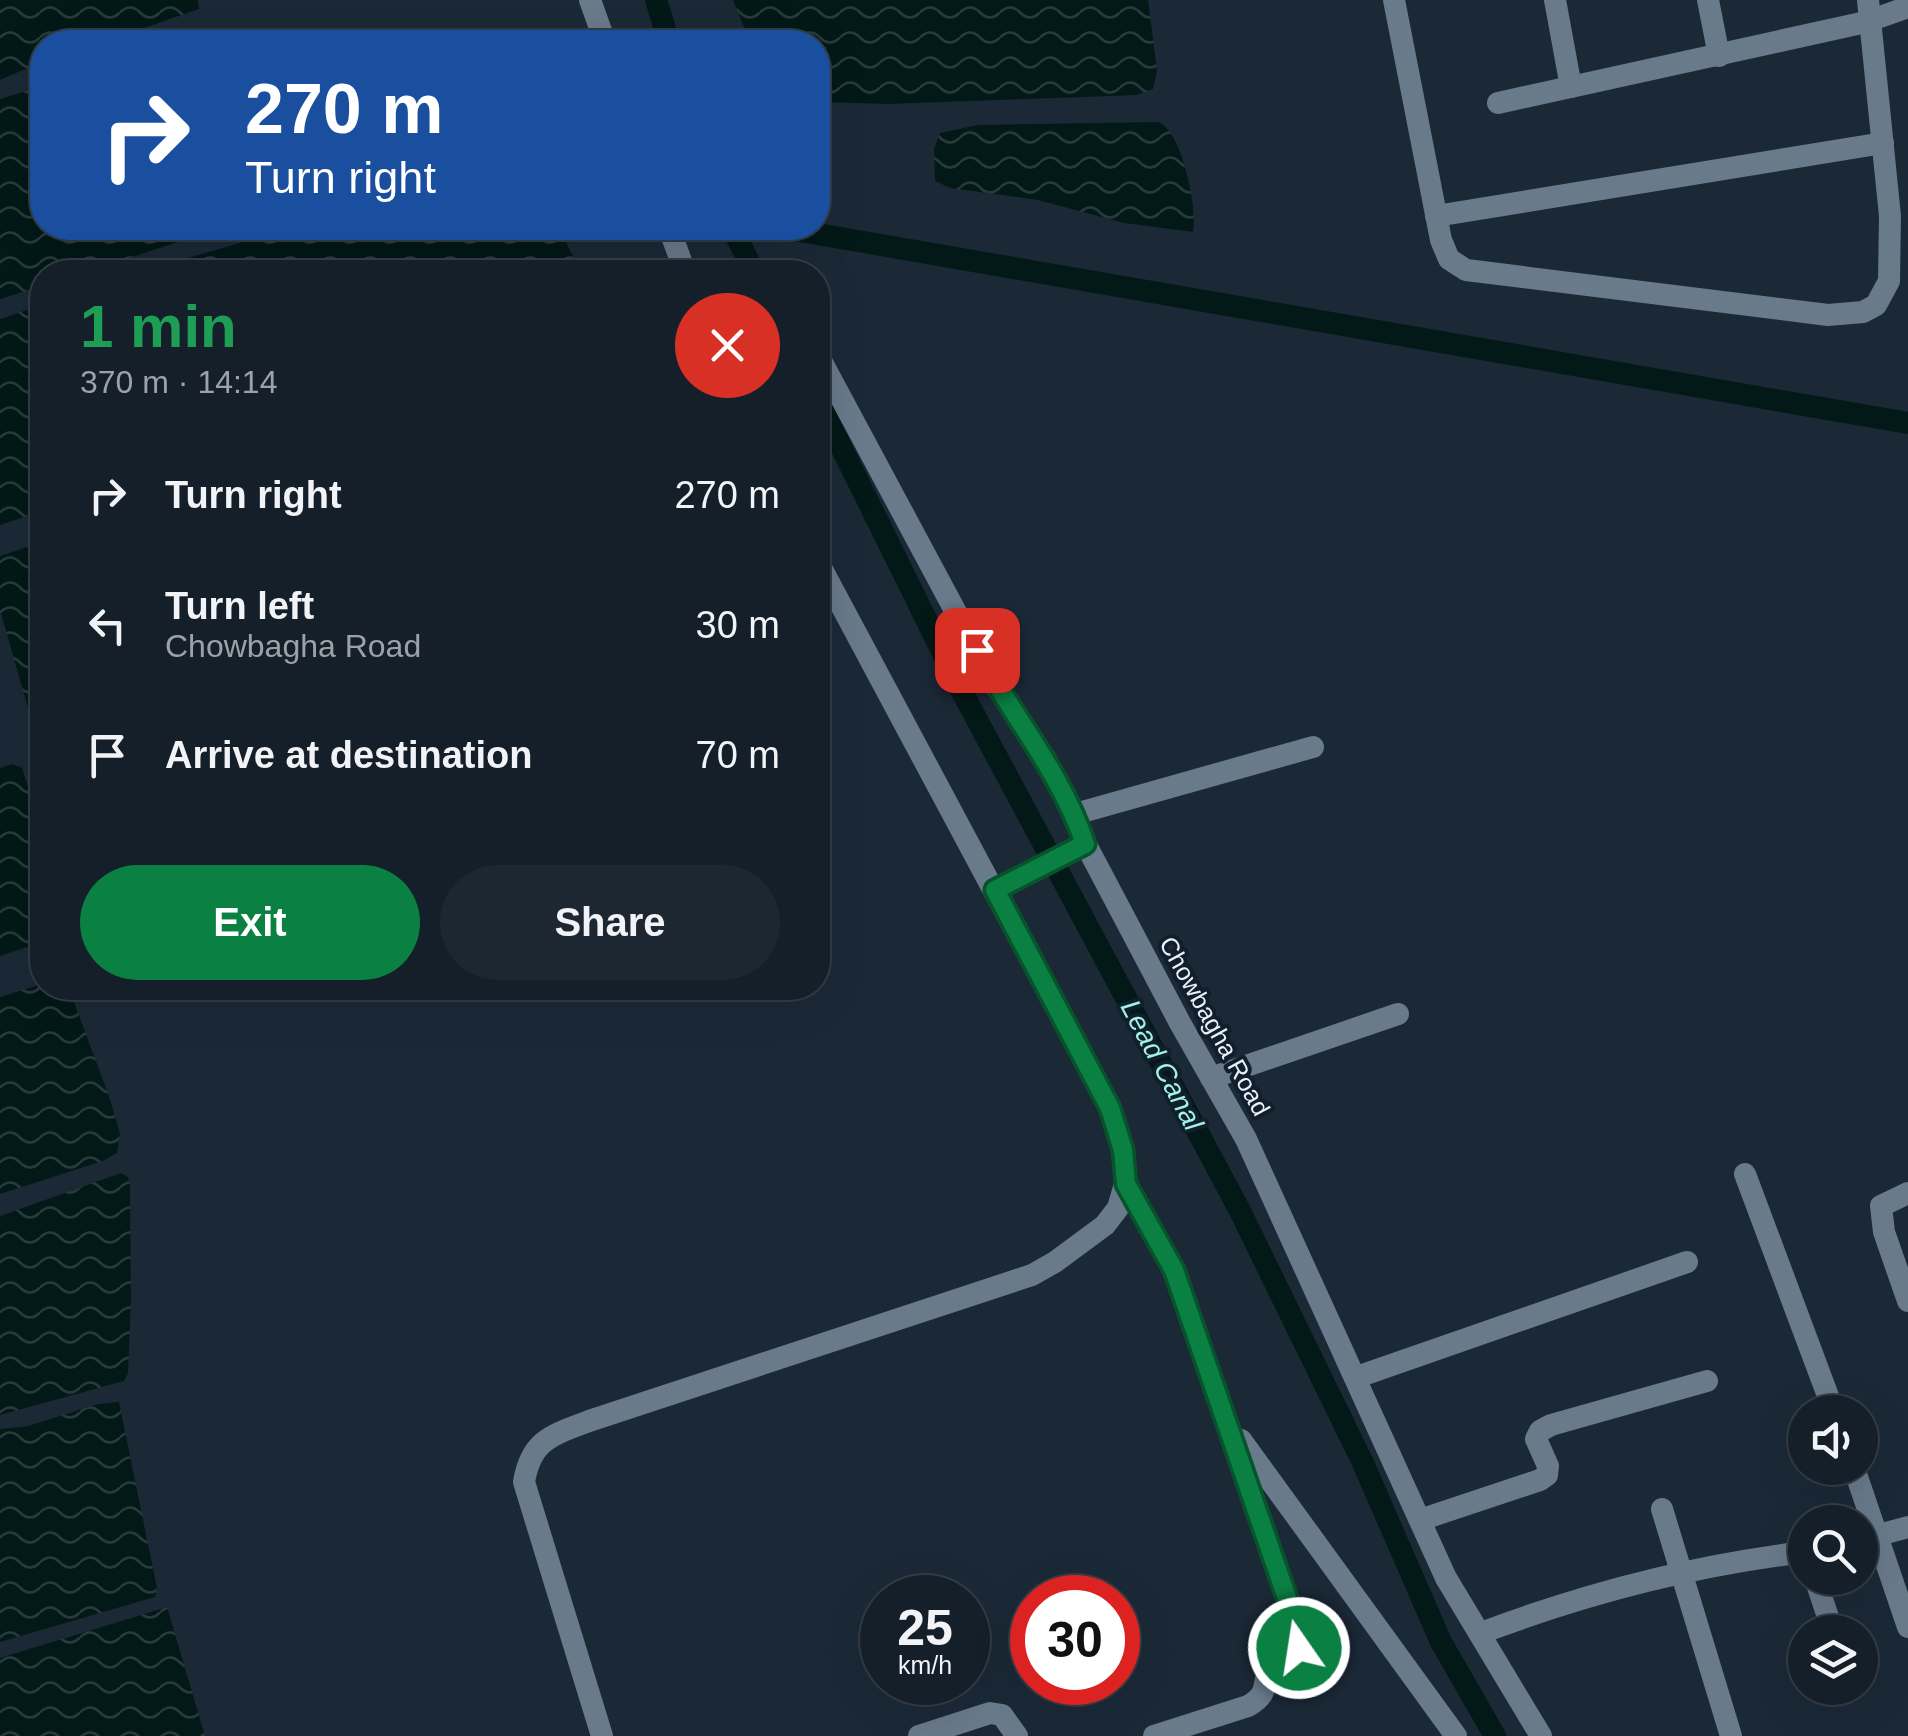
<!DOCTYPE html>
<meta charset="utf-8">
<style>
:root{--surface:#141f29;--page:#1d2731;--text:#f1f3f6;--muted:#9da2a8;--line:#333d46;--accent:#0b8043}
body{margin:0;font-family:Arial,sans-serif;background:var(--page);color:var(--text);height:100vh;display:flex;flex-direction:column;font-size:38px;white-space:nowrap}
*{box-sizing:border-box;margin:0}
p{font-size:32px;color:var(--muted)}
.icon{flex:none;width:55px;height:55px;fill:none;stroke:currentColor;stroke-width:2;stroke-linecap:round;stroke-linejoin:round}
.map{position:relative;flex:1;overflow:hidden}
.panel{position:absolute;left:30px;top:260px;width:800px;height:740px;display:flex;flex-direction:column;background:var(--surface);border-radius:40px;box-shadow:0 10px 40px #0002,0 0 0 2px var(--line)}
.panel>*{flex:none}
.guide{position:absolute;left:30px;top:30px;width:800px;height:210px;border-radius:40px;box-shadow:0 10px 40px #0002,0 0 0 2px var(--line);background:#1a4fa0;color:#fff;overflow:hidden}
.tools{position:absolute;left:1788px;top:1395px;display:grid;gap:20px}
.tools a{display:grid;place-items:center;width:90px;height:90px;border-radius:50%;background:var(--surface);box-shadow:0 10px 40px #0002,0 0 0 2px var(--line);font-size:50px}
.speed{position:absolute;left:860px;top:1575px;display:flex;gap:20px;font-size:50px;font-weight:700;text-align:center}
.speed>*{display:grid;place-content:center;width:130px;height:130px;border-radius:50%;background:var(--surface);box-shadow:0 10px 40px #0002,0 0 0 2px var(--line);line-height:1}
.speed small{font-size:25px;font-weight:400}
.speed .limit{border:15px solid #d22;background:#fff;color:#111}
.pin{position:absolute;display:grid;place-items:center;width:85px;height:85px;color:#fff;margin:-42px;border-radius:20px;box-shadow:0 5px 15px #0006}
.me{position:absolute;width:110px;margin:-55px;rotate:347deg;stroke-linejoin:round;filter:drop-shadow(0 0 8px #0008)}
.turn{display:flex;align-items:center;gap:35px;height:210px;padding:0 50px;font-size:45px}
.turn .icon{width:130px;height:130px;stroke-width:2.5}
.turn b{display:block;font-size:70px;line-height:85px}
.round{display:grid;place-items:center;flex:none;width:105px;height:105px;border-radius:52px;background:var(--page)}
.headline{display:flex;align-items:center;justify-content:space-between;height:170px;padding:0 50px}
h1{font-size:60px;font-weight:800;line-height:75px;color:#1e9e55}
.cta{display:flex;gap:20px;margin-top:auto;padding:20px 50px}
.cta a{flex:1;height:115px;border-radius:60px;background:var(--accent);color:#fff;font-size:40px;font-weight:800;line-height:115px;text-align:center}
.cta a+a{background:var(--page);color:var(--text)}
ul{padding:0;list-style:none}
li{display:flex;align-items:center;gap:30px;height:130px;padding:0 50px}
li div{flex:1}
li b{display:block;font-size:38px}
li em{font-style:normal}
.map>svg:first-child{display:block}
.water{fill:url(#water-waves)}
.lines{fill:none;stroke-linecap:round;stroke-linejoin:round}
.canal{stroke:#031917;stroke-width:22}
.minor{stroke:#697a8b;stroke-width:22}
.route-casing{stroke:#07532c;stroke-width:25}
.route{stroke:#0b8043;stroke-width:18}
.labels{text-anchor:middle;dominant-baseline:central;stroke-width:8;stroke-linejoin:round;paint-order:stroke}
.street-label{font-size:25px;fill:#e8f1fb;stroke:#111f2d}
.water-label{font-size:28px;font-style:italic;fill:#a2f2e8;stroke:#111f2d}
</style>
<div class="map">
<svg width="1908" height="1736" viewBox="0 0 1908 1736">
<defs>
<pattern id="water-waves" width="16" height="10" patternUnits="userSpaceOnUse" patternTransform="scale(2.5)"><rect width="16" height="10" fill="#031917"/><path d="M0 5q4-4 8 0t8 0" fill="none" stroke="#283b3a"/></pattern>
</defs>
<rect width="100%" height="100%" fill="#1b2937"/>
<g class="water">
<polygon points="0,0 198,0 199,9 103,42 42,42 42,62 0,80"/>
<polygon points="733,0 1148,0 1157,71 1153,89 1137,95 889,104 818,102 818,42 750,42"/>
<polygon points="42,86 42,228 222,228 85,272 42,272 42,286 0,299 0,99"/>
<path d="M 1159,122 C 1182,132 1198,209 1193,232 L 1124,223 L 1038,200 L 950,188 L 935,181 L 934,149 L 940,133 L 978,125 Z"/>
<polygon points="291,228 559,228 581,272 140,272"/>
<polygon points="42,305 42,511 0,525 0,319"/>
<polygon points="42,542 42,727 34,729 0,610 0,556"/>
<polygon points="12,764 22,768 42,831 42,942 0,956 0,768"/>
<polygon points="42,984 42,988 69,988 111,1102 120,1134 117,1153 103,1161 0,1194 0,997"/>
<polygon points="121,1173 128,1177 130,1185 131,1300 128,1373 124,1381 0,1415 0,1216"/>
<polygon points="119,1402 157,1588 155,1597 0,1642 0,1429 28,1426 98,1404"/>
<polygon points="167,1607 205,1736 0,1736 0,1658"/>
</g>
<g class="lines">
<g class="canal">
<polyline points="656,0 669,42"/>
<polyline points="732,228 754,272"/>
<polyline points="783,228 1908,423"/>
<polyline points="818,400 960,688 1239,1209 1363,1463 1441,1642 1495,1736"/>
</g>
<g class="minor">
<polyline points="590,0 605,42"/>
<polyline points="1394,0 1441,240 1449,259 1466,270 1828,315 1863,312 1876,305 1889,281 1890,216 1868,0"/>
<polyline points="1555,0 1571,87"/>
<polyline points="1708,0 1719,56"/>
<polyline points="1498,103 1866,22 1908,7"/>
<polyline points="1436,216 1883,143"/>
<polyline points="669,228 685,272"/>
<polyline points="818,355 995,685 1045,758 1075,814 1085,843 1180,1023 1246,1139 1446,1578 1541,1736"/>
<polyline points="1075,814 1313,747"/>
<polyline points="995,890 1085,843"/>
<polyline points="1211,1078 1398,1014"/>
<polyline points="1745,1174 1834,1412"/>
<path d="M 1125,1184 L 1175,1270 L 1300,1636 L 1299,1648 C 1289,1653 1278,1655 1271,1665 C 1260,1684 1272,1692 1248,1706 L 1154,1736"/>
<polyline points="1908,1193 1881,1206 1884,1232 1908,1301"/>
<polyline points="1357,1377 1687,1262"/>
<polyline points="1241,1440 1456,1736"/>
<polyline points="1854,1468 1908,1627"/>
<polyline points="1662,1509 1731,1736"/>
<polyline points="1420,1520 1540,1480 1547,1475 1548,1466 1536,1439 1540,1431 1551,1425 1707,1381"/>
<polyline points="1860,1540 1908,1527"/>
<polyline points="1815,1578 1833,1632"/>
<path d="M 1481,1633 C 1584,1594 1696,1565 1805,1552"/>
<path d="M 602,1736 L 524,1482 C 531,1440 552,1435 589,1421 L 1032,1275 L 1055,1262 L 1105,1225 L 1118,1208 L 1125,1184 L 1123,1150 L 1110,1108 L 818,562"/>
<polyline points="919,1736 990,1713 1002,1715 1017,1736"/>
</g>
</g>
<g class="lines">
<defs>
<path id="route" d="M 977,650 C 1012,716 1061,772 1085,844 L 995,890 L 1110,1108 L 1123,1150 L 1126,1184 L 1174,1270 L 1300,1636 L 1299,1648"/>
</defs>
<use href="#route" class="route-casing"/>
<use href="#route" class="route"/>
</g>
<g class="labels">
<g class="street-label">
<text transform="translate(1215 1026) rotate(61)">Chowbagha Road</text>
</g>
<g class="water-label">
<text transform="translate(1162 1065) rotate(62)">Lead Canal</text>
</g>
</g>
</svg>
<div class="tools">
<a><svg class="icon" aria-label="sound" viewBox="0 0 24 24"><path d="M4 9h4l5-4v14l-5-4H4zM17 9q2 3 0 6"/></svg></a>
<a><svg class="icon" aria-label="search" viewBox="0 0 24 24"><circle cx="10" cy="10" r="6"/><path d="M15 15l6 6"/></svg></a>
<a><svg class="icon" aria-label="layers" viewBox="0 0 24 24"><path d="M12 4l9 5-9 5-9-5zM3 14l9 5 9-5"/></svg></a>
</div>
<div class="speed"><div>25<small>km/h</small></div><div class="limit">30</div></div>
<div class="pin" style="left:977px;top:650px;background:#d93025"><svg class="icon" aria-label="arrive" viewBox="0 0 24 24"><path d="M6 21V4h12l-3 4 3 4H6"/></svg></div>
<svg class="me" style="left:1299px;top:1648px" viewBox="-20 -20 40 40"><circle r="17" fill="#0b8043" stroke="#fff" stroke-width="3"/><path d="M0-11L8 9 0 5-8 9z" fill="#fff"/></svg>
<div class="guide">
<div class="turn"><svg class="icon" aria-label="right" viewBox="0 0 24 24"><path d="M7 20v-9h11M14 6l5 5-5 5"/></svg><div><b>270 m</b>Turn right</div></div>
</div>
<section class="panel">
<div class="headline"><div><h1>1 min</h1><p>370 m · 14:14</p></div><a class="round" style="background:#d93025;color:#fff"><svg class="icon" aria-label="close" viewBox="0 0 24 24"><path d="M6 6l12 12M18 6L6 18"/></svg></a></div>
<ul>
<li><svg class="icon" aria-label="right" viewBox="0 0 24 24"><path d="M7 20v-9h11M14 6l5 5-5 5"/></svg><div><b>Turn right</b></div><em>270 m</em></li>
<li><svg class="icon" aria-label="left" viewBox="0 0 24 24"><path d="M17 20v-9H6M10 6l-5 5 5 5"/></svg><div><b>Turn left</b><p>Chowbagha Road</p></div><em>30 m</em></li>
<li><svg class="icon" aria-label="arrive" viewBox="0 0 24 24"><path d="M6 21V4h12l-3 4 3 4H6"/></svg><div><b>Arrive at destination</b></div><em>70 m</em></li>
</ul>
<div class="cta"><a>Exit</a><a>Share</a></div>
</section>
</div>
